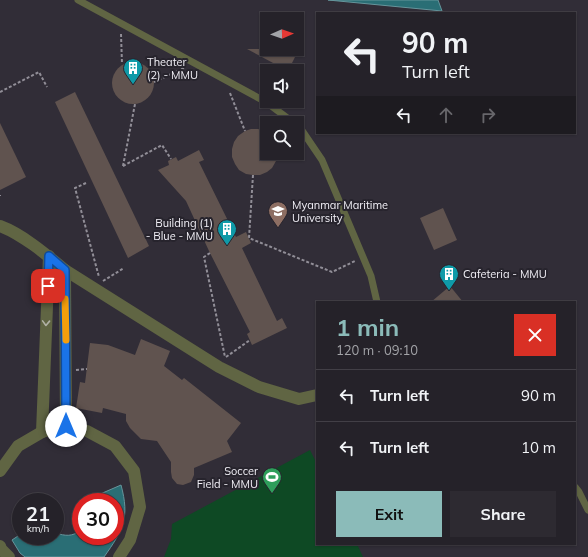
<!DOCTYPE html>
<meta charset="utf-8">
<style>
:root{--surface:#252229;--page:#2d2a31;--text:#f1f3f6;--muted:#a3a4a8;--line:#423f46;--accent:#8bbbb9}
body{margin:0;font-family:Mulish,sans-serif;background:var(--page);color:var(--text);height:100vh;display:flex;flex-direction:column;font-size:15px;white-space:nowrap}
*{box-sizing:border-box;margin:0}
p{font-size:13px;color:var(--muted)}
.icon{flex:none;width:22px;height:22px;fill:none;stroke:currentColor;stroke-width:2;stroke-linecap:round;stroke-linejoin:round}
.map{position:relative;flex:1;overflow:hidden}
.panel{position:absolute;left:316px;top:301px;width:260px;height:244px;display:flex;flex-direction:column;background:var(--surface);border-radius:0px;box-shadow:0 1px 3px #0004,0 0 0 1px var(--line)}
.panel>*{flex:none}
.hud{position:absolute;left:316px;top:12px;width:260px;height:122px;border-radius:0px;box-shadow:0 1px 3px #0004,0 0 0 1px var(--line);background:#252229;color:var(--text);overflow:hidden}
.needle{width:26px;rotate:88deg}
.controls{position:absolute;left:260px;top:12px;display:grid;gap:8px}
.controls a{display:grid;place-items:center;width:44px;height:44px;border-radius:0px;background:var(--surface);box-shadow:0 1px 3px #0004,0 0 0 1px var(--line);font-size:20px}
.speed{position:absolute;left:12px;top:493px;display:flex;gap:8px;font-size:20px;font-weight:700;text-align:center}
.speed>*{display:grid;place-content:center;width:52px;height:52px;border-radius:50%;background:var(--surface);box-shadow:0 1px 3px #0004,0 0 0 1px var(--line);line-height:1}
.speed small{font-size:10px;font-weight:400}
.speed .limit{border:6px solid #d22;background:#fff;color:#111}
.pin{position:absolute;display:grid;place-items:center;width:34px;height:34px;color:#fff;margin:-17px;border-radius:8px;box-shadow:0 2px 6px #0006}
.me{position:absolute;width:44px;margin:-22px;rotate:0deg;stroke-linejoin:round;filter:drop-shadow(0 0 3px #0008)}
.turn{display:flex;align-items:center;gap:14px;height:84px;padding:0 20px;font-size:18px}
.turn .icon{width:52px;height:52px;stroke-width:2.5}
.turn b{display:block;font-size:28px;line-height:34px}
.lanes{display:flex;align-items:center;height:38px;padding:0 20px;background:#0003;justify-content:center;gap:20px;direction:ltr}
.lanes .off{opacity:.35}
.round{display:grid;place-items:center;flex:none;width:42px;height:42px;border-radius:0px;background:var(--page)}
.summary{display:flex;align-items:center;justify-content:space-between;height:68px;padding:0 20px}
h1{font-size:24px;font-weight:700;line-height:30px;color:var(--accent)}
.cta{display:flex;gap:8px;margin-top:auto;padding:8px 20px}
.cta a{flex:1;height:46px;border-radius:0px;background:var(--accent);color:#111;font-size:16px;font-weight:700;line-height:46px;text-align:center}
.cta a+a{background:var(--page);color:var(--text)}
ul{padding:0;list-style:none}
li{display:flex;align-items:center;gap:12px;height:52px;padding:0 20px;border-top:1px solid var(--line)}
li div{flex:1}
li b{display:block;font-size:15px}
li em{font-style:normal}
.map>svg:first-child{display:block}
.green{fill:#0e4924}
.water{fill:#2a6e75;stroke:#66959c}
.building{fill:#60534f}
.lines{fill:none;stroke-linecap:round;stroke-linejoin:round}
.path{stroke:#918e97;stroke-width:2;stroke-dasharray:3 2;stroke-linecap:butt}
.lane{stroke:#606543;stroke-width:7}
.street{stroke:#606543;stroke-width:12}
.oneway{stroke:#b0b1a5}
.route-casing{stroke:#114b97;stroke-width:10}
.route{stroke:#1a73e8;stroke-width:7}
.slow{stroke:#f59e0b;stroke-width:7}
.labels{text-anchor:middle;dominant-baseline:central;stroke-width:4;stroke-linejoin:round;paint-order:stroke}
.poi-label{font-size:11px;fill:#f1eff6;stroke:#27242d;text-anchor:start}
</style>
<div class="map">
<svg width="588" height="557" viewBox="0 0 588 557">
<rect width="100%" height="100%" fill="#312d37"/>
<polygon class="green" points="310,450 317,464 317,544 357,544 363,557 164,557 171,539 172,524"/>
<g class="water">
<polygon points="328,0 438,0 442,11"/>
<path d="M 121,485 C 130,518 123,530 104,557 L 25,557 L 20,553 L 12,540 L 21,534 L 21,536 L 55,536 L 55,533 C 66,536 72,537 81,530 L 81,536 L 115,536 L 115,502 L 91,502 L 91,498 Z"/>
</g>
<g class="building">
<polygon points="247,49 299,49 288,71"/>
<circle cx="133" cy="83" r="21"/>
<polygon points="75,92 149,246 128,258 55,102"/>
<polygon points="0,123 26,177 0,190"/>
<polygon points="251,129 258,129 267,132 267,153 278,153 276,161 272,168 267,172 260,175 253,175 246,174 239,170 235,164 232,157 232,149 234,142 238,136 245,131"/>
<polygon points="199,150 204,160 199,162 236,237 246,232 251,243 242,248 277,321 282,318 287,328 252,345 247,334 250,332 209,251 186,201 158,170 169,165 168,161 176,157 178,161"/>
<polygon points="443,208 457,240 434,250 420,218"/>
<polygon points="450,286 463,302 431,302"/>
<polygon points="141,339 170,351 164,366 182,380 184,378 241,423 227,441 232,452 194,468 194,475 191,482 183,485 177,484 172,478 171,472 171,462 157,441 141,439 130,428 126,421 126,414 103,408 102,413 76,408 80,382 85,383 90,343 108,345 135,355"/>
</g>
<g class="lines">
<g class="path">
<polyline points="121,34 122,64"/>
<polyline points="154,82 184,68"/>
<polyline points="0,92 39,72 47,87"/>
<polyline points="230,93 245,131"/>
<polyline points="123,166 135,104"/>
<polyline points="123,166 162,145 171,159"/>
<polyline points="253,175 249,238 332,272 355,261"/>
<polyline points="86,183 75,188 99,277"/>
<polyline points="0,196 0,195"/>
<polyline points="210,253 204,257 225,357"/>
<polyline points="103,281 124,268"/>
<polyline points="226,357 250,340"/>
<polyline points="76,370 87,369"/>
</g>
<g class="lane">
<polyline points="78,0 266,102 294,123"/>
<polyline points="297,125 301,129 322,160 371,276 377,302"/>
<polyline points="575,487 579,492 588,510"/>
</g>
<g class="street">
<path d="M 0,226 C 22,234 47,255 65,270 L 219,367 L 259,387 L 299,399 L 317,395"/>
<polyline points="65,270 66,426"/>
<polyline points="42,432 49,256"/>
<polyline points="0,471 18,446 42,432 66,426 87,431 115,446 134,471 140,507 130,540 119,557"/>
<polyline points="0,546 1,549 9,557"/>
</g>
</g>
<defs><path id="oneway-chevron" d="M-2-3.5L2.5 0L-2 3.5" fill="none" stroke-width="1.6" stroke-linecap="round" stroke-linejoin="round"/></defs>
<use class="oneway" href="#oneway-chevron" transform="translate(46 323) rotate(92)"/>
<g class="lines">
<defs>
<polyline id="route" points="48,286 49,256 65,270 66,426"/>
</defs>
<use href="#route" class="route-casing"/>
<use href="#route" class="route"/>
<polyline class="slow" points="65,299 66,340"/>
</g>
<defs>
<symbol id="building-pin" viewBox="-11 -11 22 30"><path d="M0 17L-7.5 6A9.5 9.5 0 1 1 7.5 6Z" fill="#0f9aa8" stroke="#27242d"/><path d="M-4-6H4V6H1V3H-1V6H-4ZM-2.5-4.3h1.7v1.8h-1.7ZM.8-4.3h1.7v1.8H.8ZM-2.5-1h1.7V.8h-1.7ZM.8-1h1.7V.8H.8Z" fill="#fff"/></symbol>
<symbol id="university-pin" viewBox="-11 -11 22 30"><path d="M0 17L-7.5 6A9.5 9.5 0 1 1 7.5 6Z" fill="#8d6e63" stroke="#27242d"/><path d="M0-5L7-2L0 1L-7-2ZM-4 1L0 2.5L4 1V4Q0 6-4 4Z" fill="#fff"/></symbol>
<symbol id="stadium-pin" viewBox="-11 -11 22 30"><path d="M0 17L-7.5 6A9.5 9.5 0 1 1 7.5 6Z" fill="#2e9e5b" stroke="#27242d"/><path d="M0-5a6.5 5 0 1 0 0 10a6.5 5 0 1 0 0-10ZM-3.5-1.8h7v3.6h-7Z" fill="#fff"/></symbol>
</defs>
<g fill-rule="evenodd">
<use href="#building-pin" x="122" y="57" width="22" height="30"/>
<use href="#university-pin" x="267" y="200" width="22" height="30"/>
<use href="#building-pin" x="216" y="218" width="22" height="30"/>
<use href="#building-pin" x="438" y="263" width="22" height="30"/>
<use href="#stadium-pin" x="261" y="466" width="22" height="30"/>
</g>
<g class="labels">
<g class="poi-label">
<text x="147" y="62">Theater<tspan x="147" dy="13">(2) - MMU</tspan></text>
<text x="292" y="205">Myanmar Maritime<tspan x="292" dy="13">University</tspan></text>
<text x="213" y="223" text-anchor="end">Building (1)<tspan x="213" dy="13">- Blue - MMU</tspan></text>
<text x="463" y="274">Cafeteria - MMU</text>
<text x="258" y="471" text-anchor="end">Soccer<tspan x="258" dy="13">Field - MMU</tspan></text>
</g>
</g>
</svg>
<div class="controls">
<a><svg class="needle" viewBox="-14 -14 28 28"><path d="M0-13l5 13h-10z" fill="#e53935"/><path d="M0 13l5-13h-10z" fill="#a3a4a8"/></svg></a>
<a><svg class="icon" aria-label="sound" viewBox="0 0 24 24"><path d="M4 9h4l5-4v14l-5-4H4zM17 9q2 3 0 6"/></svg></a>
<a><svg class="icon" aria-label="search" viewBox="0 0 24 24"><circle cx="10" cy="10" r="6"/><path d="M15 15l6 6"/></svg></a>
</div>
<div class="speed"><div>21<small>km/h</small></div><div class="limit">30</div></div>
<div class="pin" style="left:48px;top:286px;background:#d93025"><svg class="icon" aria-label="arrive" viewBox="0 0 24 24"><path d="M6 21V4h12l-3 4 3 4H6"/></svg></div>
<svg class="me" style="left:66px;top:426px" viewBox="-20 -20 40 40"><circle r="19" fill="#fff"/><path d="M0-13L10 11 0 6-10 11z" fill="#1a73e8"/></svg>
<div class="hud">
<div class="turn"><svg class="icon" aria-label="left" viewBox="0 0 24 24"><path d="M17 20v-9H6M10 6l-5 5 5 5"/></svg><div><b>90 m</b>Turn left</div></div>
<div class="lanes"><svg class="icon" aria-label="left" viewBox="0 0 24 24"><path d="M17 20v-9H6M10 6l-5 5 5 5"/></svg><svg class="icon off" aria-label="ahead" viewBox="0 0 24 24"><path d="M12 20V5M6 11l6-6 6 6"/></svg><svg class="icon off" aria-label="right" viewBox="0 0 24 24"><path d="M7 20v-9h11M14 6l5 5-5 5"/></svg></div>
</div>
<section class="panel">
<div class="summary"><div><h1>1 min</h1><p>120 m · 09:10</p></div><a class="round" style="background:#d93025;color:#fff"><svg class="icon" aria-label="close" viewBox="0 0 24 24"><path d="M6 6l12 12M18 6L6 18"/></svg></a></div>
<ul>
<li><svg class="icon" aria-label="left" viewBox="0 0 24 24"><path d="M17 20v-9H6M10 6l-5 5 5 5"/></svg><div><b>Turn left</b></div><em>90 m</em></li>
<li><svg class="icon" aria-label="left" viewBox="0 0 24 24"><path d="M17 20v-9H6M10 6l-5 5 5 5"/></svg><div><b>Turn left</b></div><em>10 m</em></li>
</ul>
<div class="cta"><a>Exit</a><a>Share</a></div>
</section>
</div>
